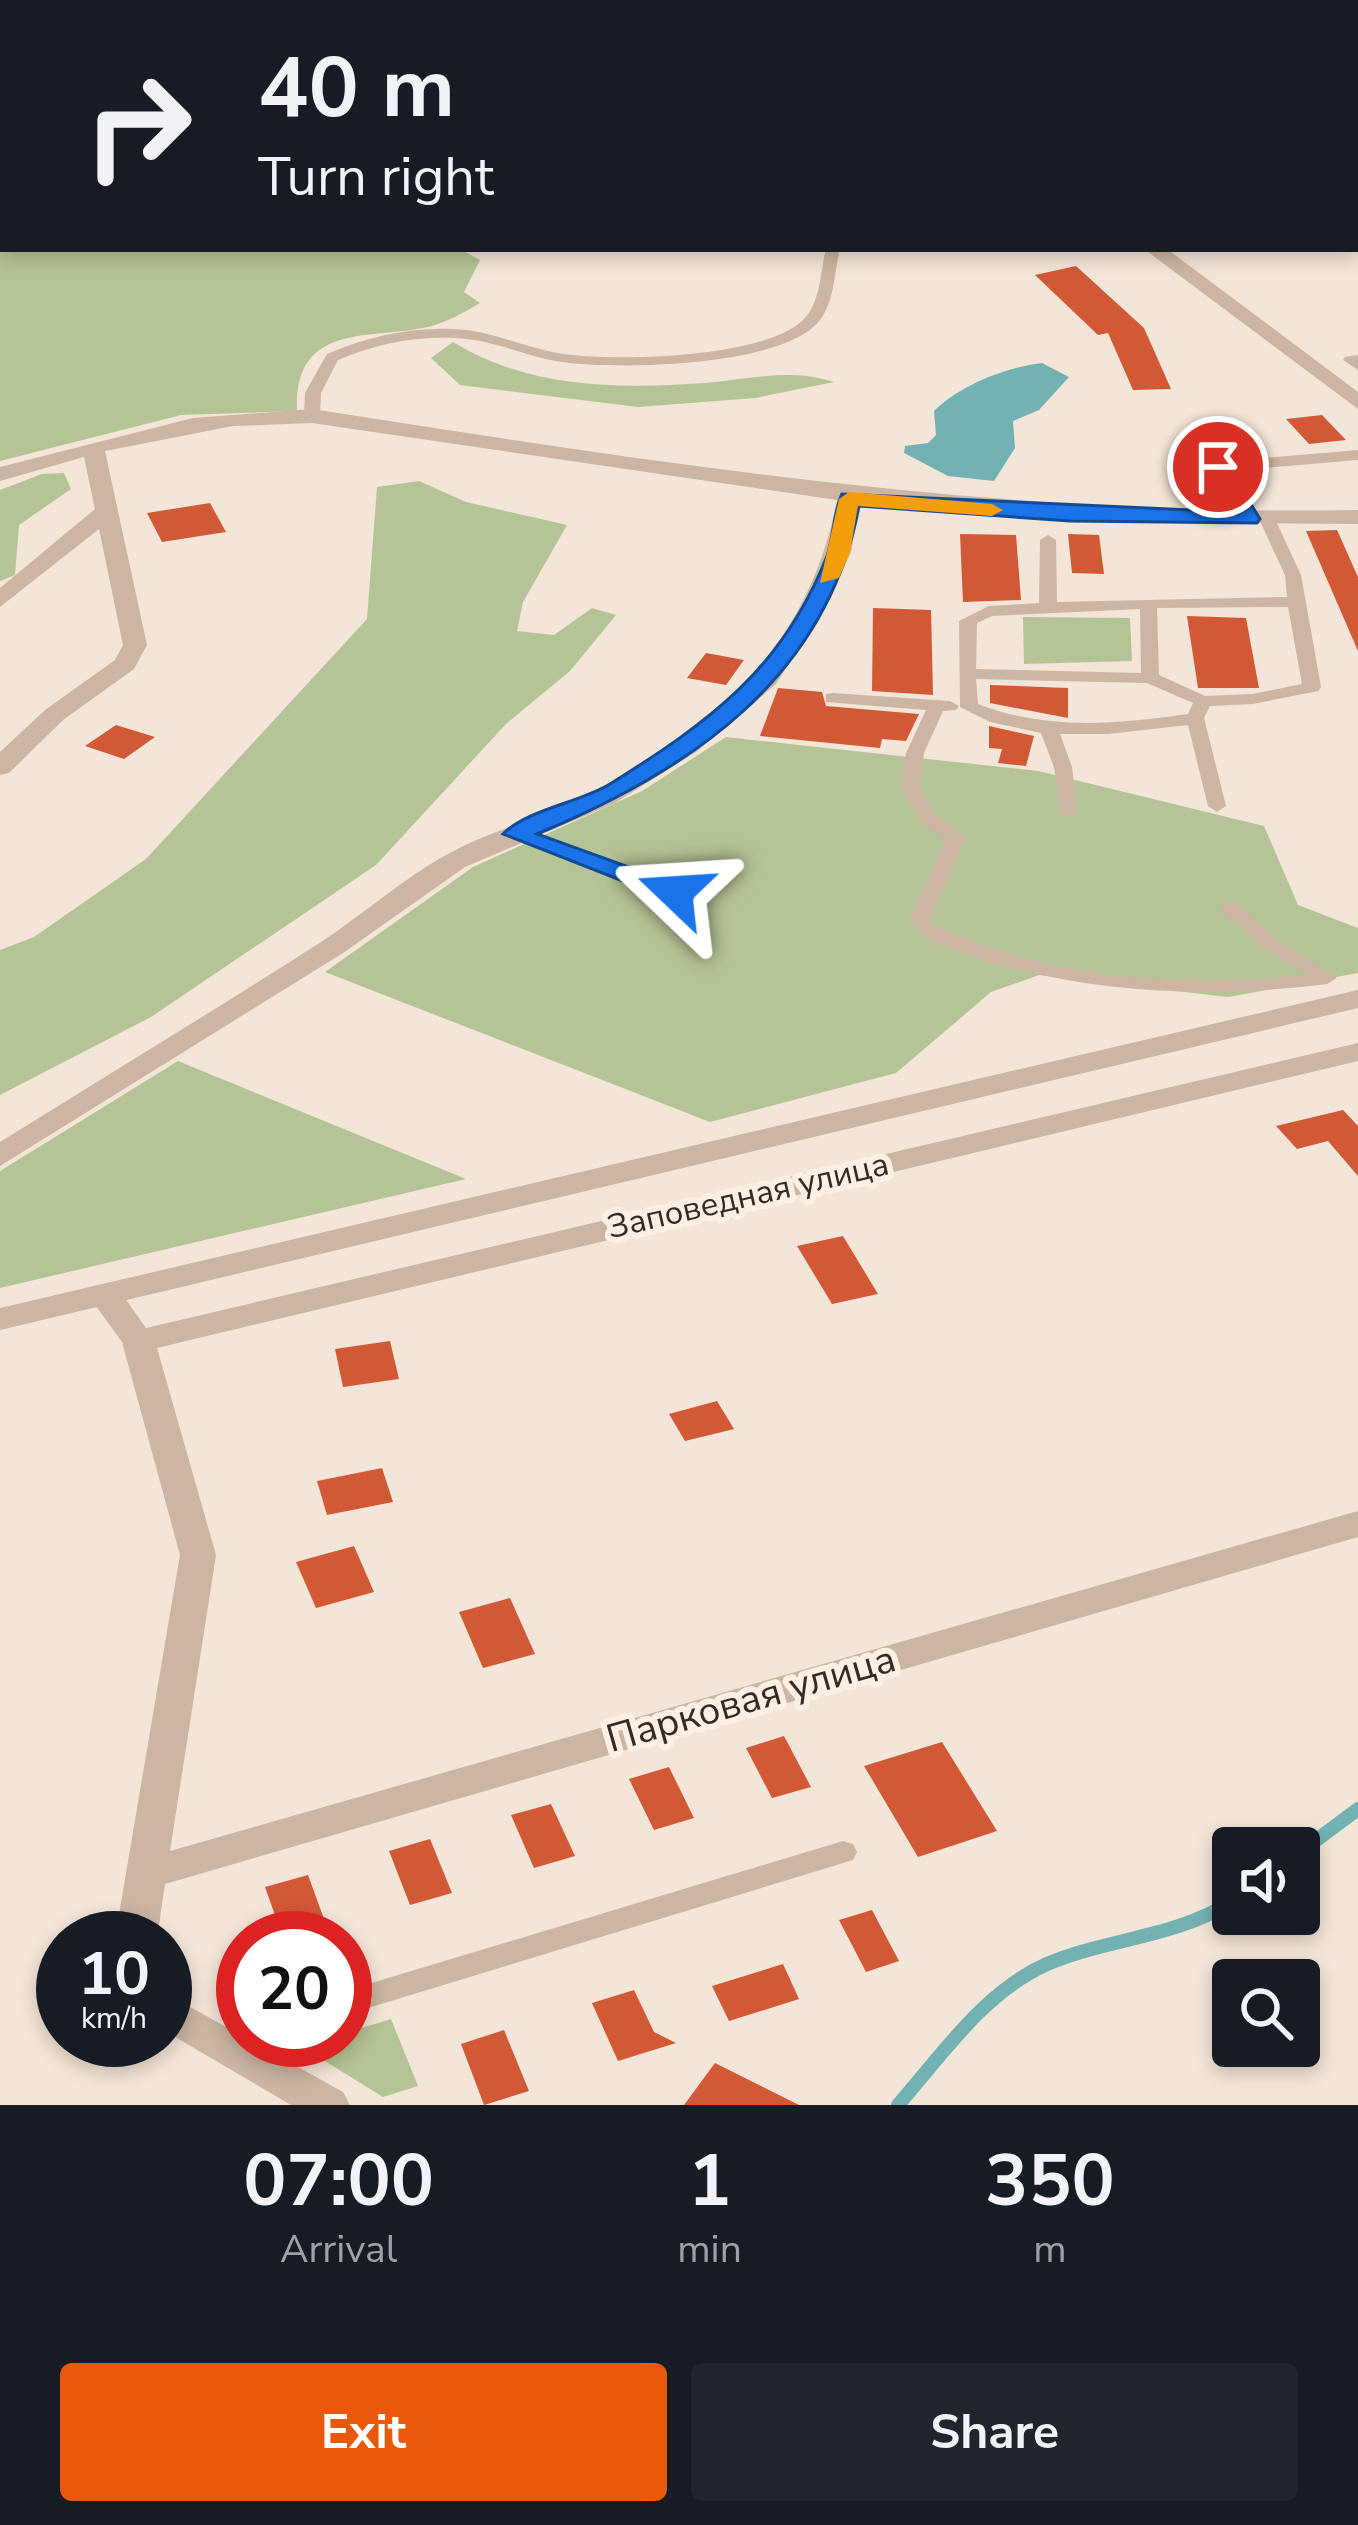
<!DOCTYPE html>
<meta charset="utf-8">
<style>
:root{--surface:#171b24;--page:#20242c;--text:#f1f3f6;--muted:#9ea1a6;--accent:#ea580c}
body{margin:0;font-family:"Nunito Sans",sans-serif;background:var(--page);color:var(--text);height:100vh;display:flex;flex-direction:column;font-size:45px;white-space:nowrap}
*{box-sizing:border-box;margin:0}
p{font-size:39px;color:var(--muted)}
.icon{flex:none;width:66px;height:66px;fill:none;stroke:currentColor;stroke-width:2;stroke-linecap:round;stroke-linejoin:round}
.map{position:relative;height:2105px;overflow:hidden}
.sheet{display:flex;flex-direction:column;background:var(--surface);flex:1}
.sheet>*{flex:none}
.top-card{position:absolute;left:0px;top:0px;width:1359px;height:252px;box-shadow:0 6px 18px #0003;background:#171b24;color:var(--text);overflow:hidden}
.buttons{position:absolute;left:1212px;top:1827px;display:grid;gap:24px}
.buttons a{display:grid;place-items:center;width:108px;height:108px;border-radius:12px;background:var(--surface);box-shadow:0 6px 18px #0003;font-size:60px}
.speed{position:absolute;left:36px;top:1911px;display:flex;gap:24px;font-size:60px;font-weight:700;text-align:center}
.speed>*{display:grid;place-content:center;width:156px;height:156px;border-radius:50%;background:var(--surface);box-shadow:0 6px 18px #0003;line-height:1}
.speed small{font-size:30px;font-weight:400}
.speed .limit{border:18px solid #d22;background:#fff;color:#111}
.pin{position:absolute;display:grid;place-items:center;width:102px;height:102px;color:#fff;margin:-51px;border:6px solid #fff;border-radius:50%;box-shadow:0 3px 12px #0007}
.me{position:absolute;width:132px;margin:-66px;rotate:290deg;stroke-linejoin:round;filter:drop-shadow(0 0 9px #0008)}
.turn{display:flex;align-items:center;gap:42px;height:252px;padding:0 60px;font-size:54px}
.turn .icon{width:156px;height:156px;stroke-width:2.5}
.turn b{display:block;font-size:84px;line-height:102px}
.eta{display:flex;justify-content:space-evenly;align-items:center;height:204px;text-align:center}
.eta b{font-size:72px;font-weight:700;line-height:84px}
.button{display:flex;gap:24px;margin-top:auto;padding:24px 60px}
.button a{flex:1;height:138px;border-radius:12px;background:var(--accent);color:#fff;font-size:48px;font-weight:700;line-height:138px;text-align:center}
.button a+a{background:var(--page);color:var(--text)}
.map>svg:first-child{display:block}
.green{fill:#b5c496}
.water{fill:#73b2b3}
.lines{fill:none;stroke-linecap:round;stroke-linejoin:round}
.stream{stroke:#73b2b3;stroke-width:14}
.building{fill:#d25936}
.service{fill:#ccb5a2;fill-rule:evenodd}
.minor{fill:#ccb5a2;fill-rule:evenodd}
.tertiary{fill:#ccb5a2;fill-rule:evenodd}
.route{fill:#1a73e8;stroke:#114b97;stroke-width:3}
.slow{fill:#f59e0b}
.labels{text-anchor:middle;dominant-baseline:central;stroke-width:12;stroke-linejoin:round;paint-order:stroke}
.street-label{font-size:33px;fill:#362a25;stroke:#fbf0e3}
.near-street-label{font-size:39px;fill:#362a25;stroke:#fbf0e3}
</style>
<div class="map">
<svg width="1358" height="2105" viewBox="0 0 1358 2105">
<rect width="100%" height="100%" fill="#f3e5d7"/>
<g class="green">
<path d="M 0,0 L 185,0 L 3,3 L 3,249 L 460,249 L 480,260 L 464,292 L 480,303 C 465,312 445,323 428,327 C 368,340 294,322 297,411 L 181,415 L 0,461 Z"/>
<polygon points="677,0 1358,0 1358,102 1356,3"/>
<path d="M 453,342 C 530,389 617,389 705,383 C 751,379 789,368 834,382 L 755,398 L 638,407 L 460,385 L 431,358 Z"/>
<polygon points="64,473 71,489 19,525 15,575 0,581 0,490 42,474"/>
<polygon points="419,481 466,502 567,525 523,602 517,631 554,635 592,608 616,615 570,671 506,724 376,865 151,1017 0,1095 0,950 34,937 146,859 367,619 377,487"/>
<polygon points="1023,617 1130,618 1132,661 1024,664"/>
<polygon points="726,737 1038,771 1264,826 1298,905 1358,928 1358,973 1228,997 1039,975 991,992 896,1073 710,1122 325,972 473,867 642,791"/>
<polygon points="178,1061 466,1179 0,1288 0,1171"/>
<polygon points="391,2019 418,2086 383,2097 315,2055 331,2050 328,2040 345,2040 345,2033"/>
</g>
<path class="water" d="M 1042,363 L 1069,377 L 1039,410 L 1013,421 L 1015,448 L 994,481 L 948,476 L 904,453 L 905,446 L 928,443 L 936,435 L 934,411 C 961,385 1004,368 1042,363 Z"/>
<g class="lines">
<g class="stream">
<polyline points="1299,1853 1358,1809"/>
<path d="M 898,2105 C 942,2055 984,1992 1047,1964 C 1108,1938 1175,1938 1233,1901"/>
</g>
</g>
<g class="building">
<polygon points="1076,266 1144,328 1171,389 1133,390 1108,333 1098,335 1035,275"/>
<polygon points="1322,415 1346,440 1309,444 1286,419"/>
<polygon points="210,503 226,532 162,542 147,513"/>
<polygon points="1337,530 1358,577 1358,651 1306,531"/>
<polygon points="960,534 1016,535 1021,600 963,602"/>
<polygon points="1068,534 1099,535 1104,574 1072,573"/>
<polygon points="873,608 931,610 933,695 872,691"/>
<polygon points="1187,616 1246,618 1259,688 1198,688"/>
<polygon points="706,653 744,660 726,685 687,678"/>
<polygon points="990,685 1068,688 1068,718 990,703"/>
<polygon points="778,688 822,692 826,706 919,714 906,741 882,739 880,748 760,736"/>
<polygon points="116,725 155,737 124,759 85,746"/>
<polygon points="989,726 1034,736 1026,766 998,763 1002,749 989,748"/>
<polygon points="1343,1110 1358,1126 1358,1176 1328,1141 1297,1149 1276,1126"/>
<polygon points="843,1236 878,1294 832,1304 797,1246"/>
<polygon points="390,1341 399,1379 343,1387 335,1349"/>
<polygon points="717,1401 734,1429 685,1441 669,1414"/>
<polygon points="382,1468 393,1502 327,1515 317,1481"/>
<polygon points="354,1546 374,1592 316,1608 296,1562"/>
<polygon points="510,1598 535,1654 483,1668 459,1612"/>
<polygon points="784,1736 811,1787 772,1798 746,1748"/>
<polygon points="942,1742 997,1831 918,1857 864,1766"/>
<polygon points="669,1767 694,1818 654,1830 629,1779"/>
<polygon points="551,1804 575,1856 534,1868 511,1815"/>
<polygon points="430,1839 452,1893 410,1905 389,1851"/>
<polygon points="308,1875 328,1930 283,1938 265,1887"/>
<polygon points="872,1910 899,1961 866,1972 839,1920"/>
<polygon points="783,1964 799,1999 729,2021 712,1986"/>
<polygon points="634,1990 654,2032 676,2043 618,2061 592,2003"/>
<polygon points="504,2030 529,2091 484,2105 461,2044"/>
<polygon points="715,2063 799,2105 684,2105"/>
</g>
<g class="lines">
<g class="service">
<polygon points="356,0 368,0 370,3 358,3"/>
<polygon points="1023,0 1037,0 1040,3 1026,3"/>
<rect x="1356" y="103" width="2" height="8"/>
<rect x="1356" y="213" width="2" height="10"/>
<path d="M 826,249 L 840,249 C 834,272 835,300 820,320 C 784,367 619,370 562,362 C 526,357 492,339 455,338 C 414,336 375,344 338,360 L 321,393 L 320,416 L 312,421 L 304,416 L 305,393 L 327,354 C 367,337 409,327 453,329 C 488,330 518,345 552,352 C 606,363 766,359 804,319 C 821,302 820,271 826,249 Z"/>
<polygon points="1358,355 1358,370 1343,360 1345,357"/>
<polygon points="1358,450 1358,460 1228,471 1257,519 1249,524 1241,519 1210,467 1218,462"/>
<path d="M 1267,514 L 1275,519 L 1301,575 L 1321,687 L 1318,691 L 1253,704 L 1210,706 L 1204,718 L 1226,806 L 1217,812 L 1208,806 L 1188,725 L 1108,734 L 1060,734 L 1072,767 L 1077,811 L 1075,815 L 1061,815 L 1054,767 L 1041,733 L 990,722 L 960,707 L 959,621 L 989,606 L 1039,603 L 1040,540 L 1048,535 L 1056,540 L 1057,602 L 1287,597 L 1285,575 L 1259,519 ZM 1288,607 L 1302,684 L 1253,694 L 1205,696 L 1159,675 L 1157,608 ZM 1140,609 L 1141,673 L 976,669 L 977,623 L 992,616 ZM 976,679 L 1147,683 L 1193,703 L 1188,714 C 1116,724 1047,731 978,704 Z"/>
<path d="M 832,693 L 950,701 L 959,706 L 956,710 L 943,711 L 924,753 L 919,788 L 938,817 L 966,838 L 930,919 L 932,924 C 1049,979 1179,990 1307,974 L 1267,950 L 1223,912 L 1220,908 L 1230,902 L 1237,904 L 1281,942 L 1337,978 L 1327,984 C 1206,999 1087,994 971,956 C 950,949 919,940 910,919 L 946,840 L 924,825 L 901,788 L 906,753 L 926,710 L 826,702 L 826,694 Z"/>
<polygon points="515,828 682,888 685,892 682,896 668,896 508,838 505,834 508,830"/>
<polygon points="843,1841 853,1844 857,1852 853,1860 345,2015 345,1991"/>
</g>
<g class="minor">
<polygon points="1144,249 1167,249 1358,392 1358,409"/>
<path d="M 312,409 C 664,464 1000,517 1358,510 L 1358,524 L 1094,522 L 860,502 L 851,552 L 831,597 L 776,684 L 696,752 L 615,803 L 465,867 L 343,953 L 0,1166 L 0,1142 C 106,1076 213,1011 318,944 C 361,916 401,880 446,855 C 493,829 549,816 597,791 C 721,725 810,641 837,500 L 312,423 L 233,426 L 105,451 L 147,645 L 134,669 L 63,720 L 9,773 L 0,775 L 0,752 L 45,710 L 115,660 L 123,645 L 99,529 L 0,607 L 0,588 L 95,509 L 84,457 L 0,481 L 0,467 L 193,418 Z"/>
<polygon points="1358,1043 1358,1061 157,1348 216,1555 170,1851 1358,1511 1358,1537 165,1884 157,1938 115,1938 180,1555 122,1342 88,1295 93,1287 117,1287 146,1328"/>
<polygon points="165,1993 343,2092 350,2105 291,2105 165,2031"/>
</g>
<polygon class="tertiary" points="1358,990 1358,1008 0,1330 0,1308"/>
</g>
<path class="route" d="M 1218,461 L 1225,462 L 1260,519 L 1257,523 L 1070,521 L 859,506 C 827,679 689,771 537,834 L 684,887 L 684,898 L 666,898 L 503,834 C 528,809 579,803 610,784 C 709,722 783,669 827,556 C 834,536 833,513 842,494 L 1235,512 L 1207,467 Z"/>
<polygon class="slow" points="849,492 992,504 1003,510 992,516 858,506 850,552 839,578 820,583 839,499"/>
<g class="labels">
<g class="street-label">
<text transform="translate(748 1196) rotate(-13)">Заповедная улица</text>
</g>
<g class="near-street-label">
<text transform="translate(751 1699) rotate(-16)">Парковая улица</text>
</g>
</g>
</svg>
<div class="buttons">
<a><svg class="icon" aria-label="sound" viewBox="0 0 24 24"><path d="M4 9h4l5-4v14l-5-4H4zM17 9q2 3 0 6"/></svg></a>
<a><svg class="icon" aria-label="search" viewBox="0 0 24 24"><circle cx="10" cy="10" r="6"/><path d="M15 15l6 6"/></svg></a>
</div>
<div class="speed"><div>10<small>km/h</small></div><div class="limit">20</div></div>
<div class="pin" style="left:1218px;top:467px;background:#d93025"><svg class="icon" aria-label="arrive" viewBox="0 0 24 24"><path d="M6 21V4h12l-3 4 3 4H6"/></svg></div>
<svg class="me" style="left:675px;top:892px" viewBox="-20 -20 40 40"><path d="M0-17L14 15 0 8-14 15z" fill="#1a73e8" stroke="#fff" stroke-width="4"/></svg>
<div class="top-card">
<div class="turn"><svg class="icon" aria-label="right" viewBox="0 0 24 24"><path d="M7 20v-9h11M14 6l5 5-5 5"/></svg><div><b>40 m</b>Turn right</div></div>
</div>
</div>
<section class="sheet">
<div class="eta">
<div><b>07:00</b><p>Arrival</p></div>
<div><b>1</b><p>min</p></div>
<div><b>350</b><p>m</p></div>
</div>
<div class="button"><a>Exit</a><a>Share</a></div>
</section>
